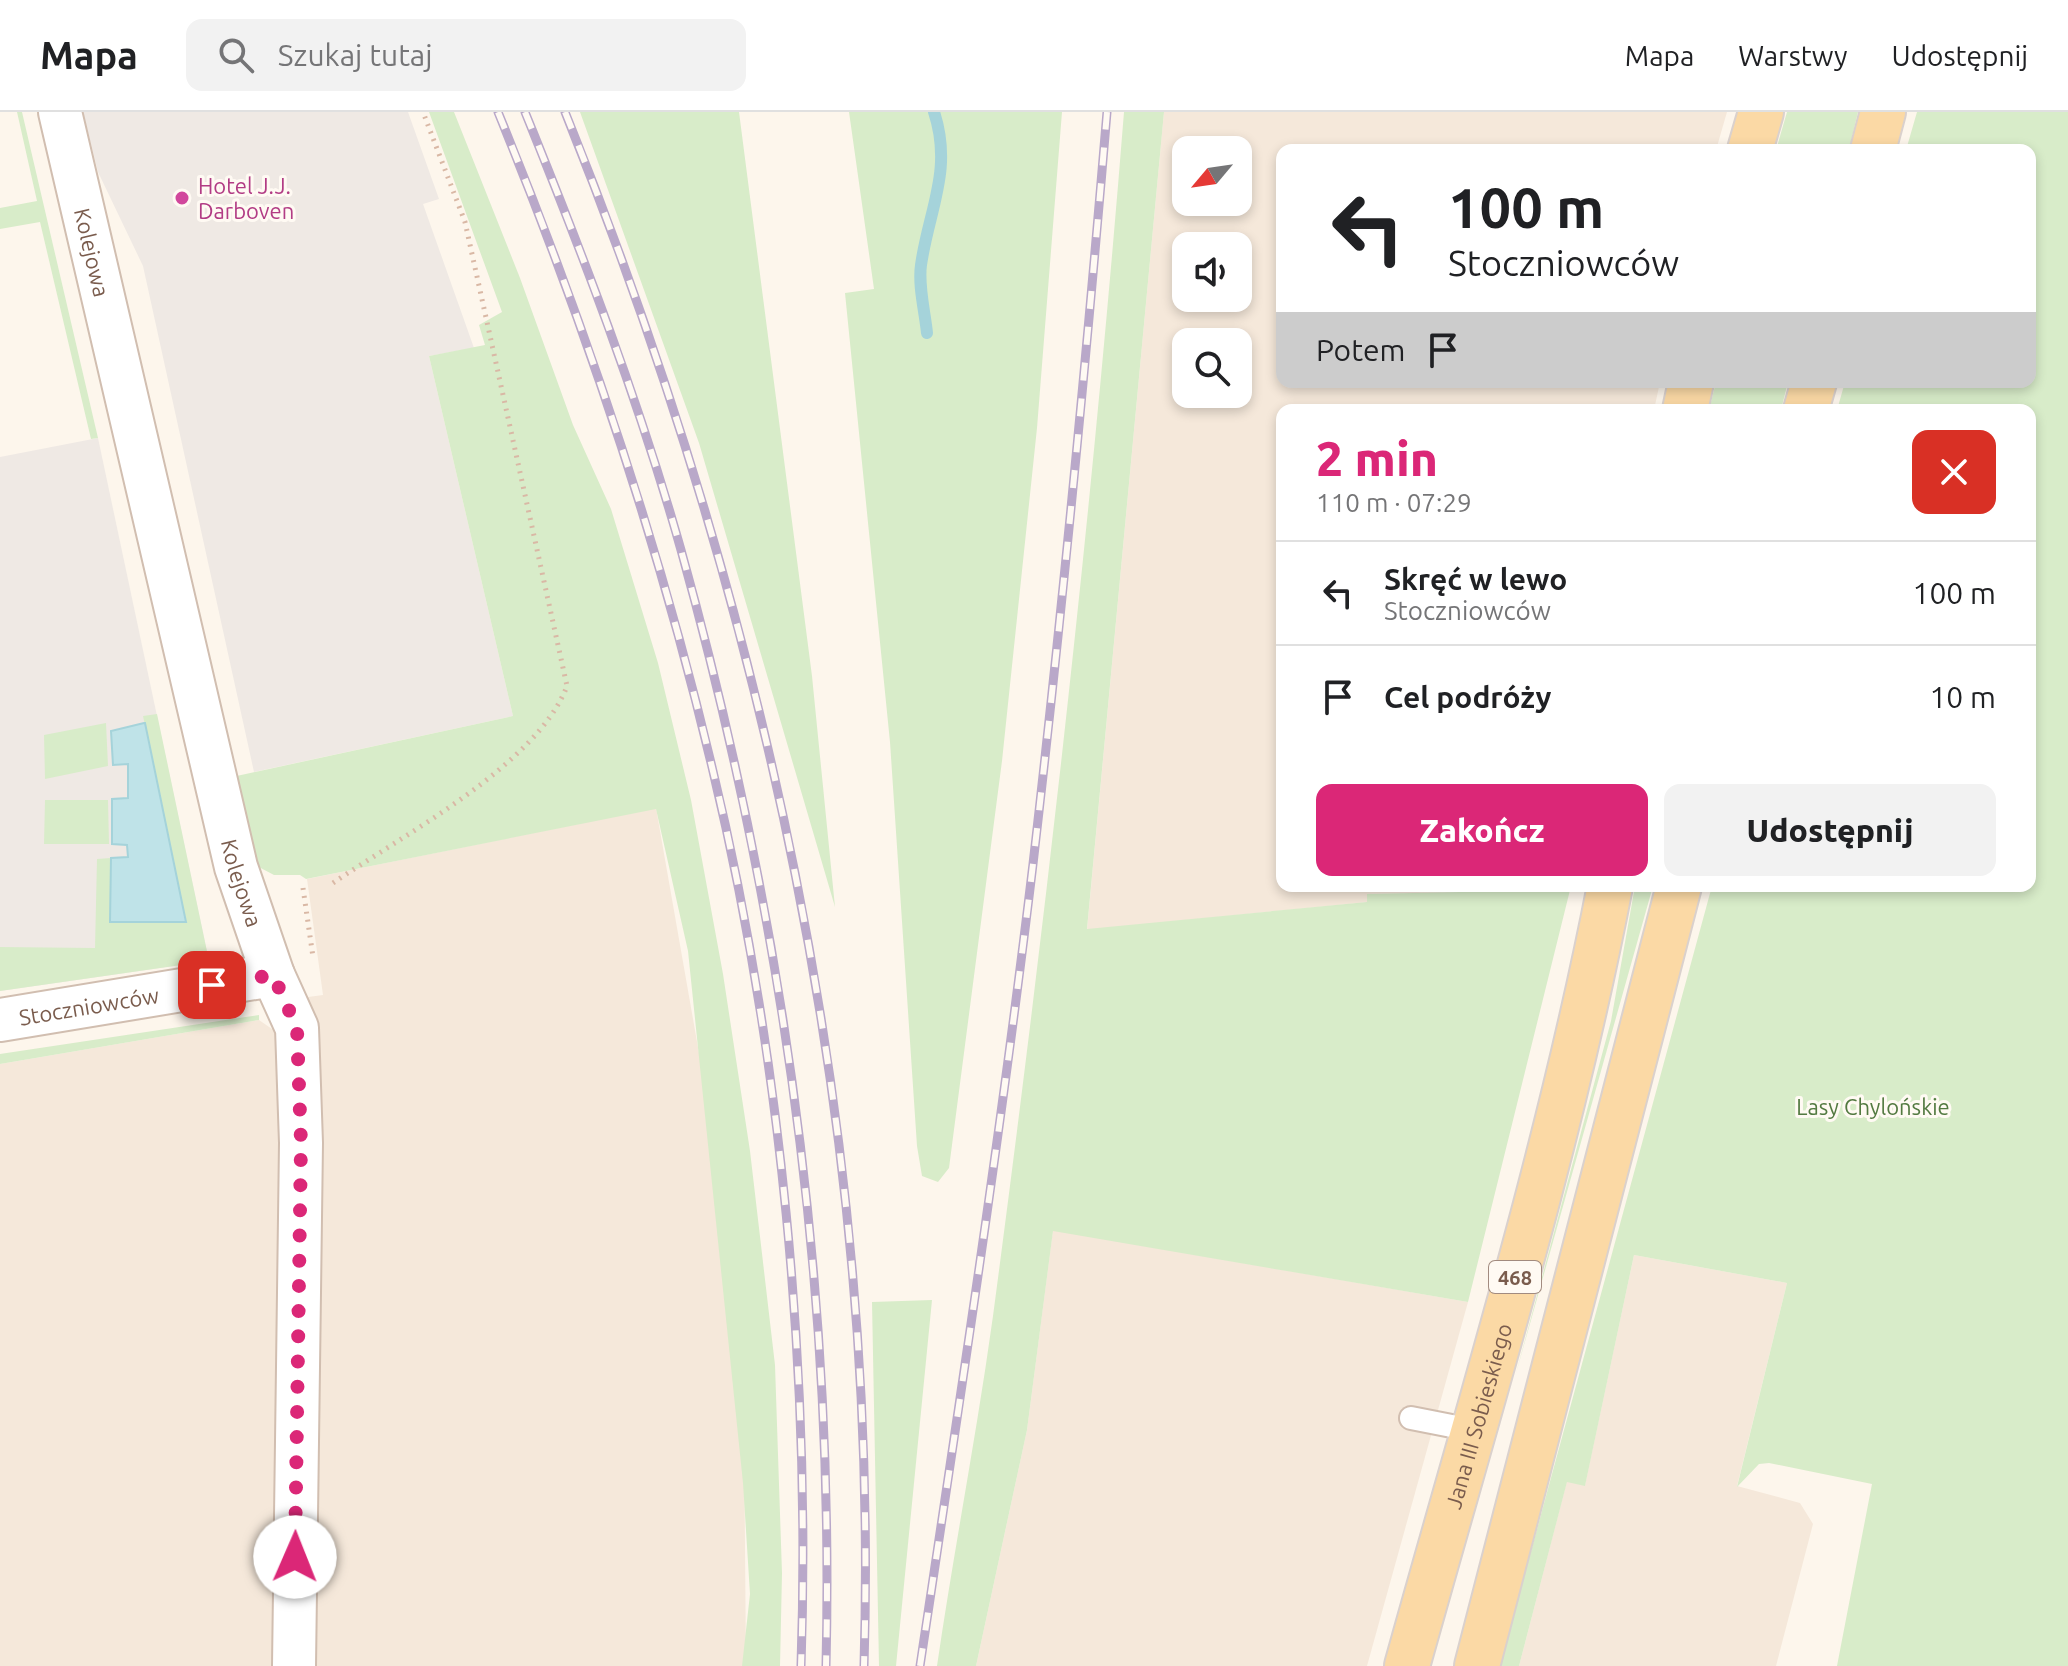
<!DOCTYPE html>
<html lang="pl">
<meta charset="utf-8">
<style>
:root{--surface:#fff;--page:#f2f2f2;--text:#202124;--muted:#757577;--line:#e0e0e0;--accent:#db2777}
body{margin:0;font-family:Ubuntu,sans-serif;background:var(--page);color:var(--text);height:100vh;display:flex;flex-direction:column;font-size:30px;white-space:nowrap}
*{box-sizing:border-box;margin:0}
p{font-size:26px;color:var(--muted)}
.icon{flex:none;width:44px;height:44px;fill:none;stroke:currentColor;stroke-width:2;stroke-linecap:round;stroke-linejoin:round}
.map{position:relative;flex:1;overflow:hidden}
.panel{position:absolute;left:1276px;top:292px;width:760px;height:488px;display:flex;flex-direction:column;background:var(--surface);border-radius:16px;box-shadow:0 4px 12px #0003}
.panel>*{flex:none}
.hud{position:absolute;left:1276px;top:32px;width:760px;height:244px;border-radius:16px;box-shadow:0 4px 12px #0003;background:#fff;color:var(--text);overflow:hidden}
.needle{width:52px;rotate:241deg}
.buttons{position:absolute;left:1172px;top:24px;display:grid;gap:16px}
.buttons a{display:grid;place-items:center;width:80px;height:80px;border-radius:16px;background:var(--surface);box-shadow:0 4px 12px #0003;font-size:40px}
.pin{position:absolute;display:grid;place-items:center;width:68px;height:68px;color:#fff;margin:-34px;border-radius:16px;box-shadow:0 4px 12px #0006}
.me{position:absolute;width:88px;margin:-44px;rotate:1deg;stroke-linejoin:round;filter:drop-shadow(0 0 6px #0008)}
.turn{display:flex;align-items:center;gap:28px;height:168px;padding:0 40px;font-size:36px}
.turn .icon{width:104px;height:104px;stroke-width:2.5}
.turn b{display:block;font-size:56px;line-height:68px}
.then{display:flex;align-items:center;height:76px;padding:0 40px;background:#0003;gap:16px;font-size:30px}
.round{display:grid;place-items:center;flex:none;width:84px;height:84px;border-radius:16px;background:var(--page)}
.headline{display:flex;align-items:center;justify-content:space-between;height:136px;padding:0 40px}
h1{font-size:48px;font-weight:800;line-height:60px;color:var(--accent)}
.button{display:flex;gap:16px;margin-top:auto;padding:16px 40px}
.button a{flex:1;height:92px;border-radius:16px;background:var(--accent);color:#fff;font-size:32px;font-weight:800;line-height:92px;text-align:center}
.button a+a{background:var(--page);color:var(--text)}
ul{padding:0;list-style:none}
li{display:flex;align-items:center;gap:24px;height:104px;padding:0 40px;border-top:2px solid var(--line)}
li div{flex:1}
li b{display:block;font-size:30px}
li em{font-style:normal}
header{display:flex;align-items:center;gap:48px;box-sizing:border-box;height:112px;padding:0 40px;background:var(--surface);border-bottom:2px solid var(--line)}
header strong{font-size:38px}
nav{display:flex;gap:44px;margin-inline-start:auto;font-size:28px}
.search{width:560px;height:72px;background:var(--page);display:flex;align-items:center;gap:20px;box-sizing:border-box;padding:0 28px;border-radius:16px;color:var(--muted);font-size:30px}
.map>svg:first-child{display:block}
.residential{fill:#f5e8da;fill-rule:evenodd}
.industrial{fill:#efe9e4}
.green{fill:#d8ecc9}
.water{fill:#bfe3e8;stroke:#a5d3da;stroke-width:2}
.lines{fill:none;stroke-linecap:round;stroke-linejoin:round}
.stream{stroke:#a5d3da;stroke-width:12}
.service-casing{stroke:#d1beb0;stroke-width:26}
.minor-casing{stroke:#d1beb0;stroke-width:46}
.primary-casing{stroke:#dad1cd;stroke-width:48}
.path{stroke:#d9b8a5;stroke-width:5;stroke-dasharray:2 6;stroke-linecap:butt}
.service{stroke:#fff;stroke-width:22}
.minor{stroke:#fff;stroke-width:42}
.primary{stroke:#fbd9a5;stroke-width:44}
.rail-casing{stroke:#b9a8c9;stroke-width:9}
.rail{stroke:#fffaf3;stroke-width:6;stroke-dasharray:18;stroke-linecap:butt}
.route{stroke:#db2777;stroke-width:14;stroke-dasharray:0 25.2}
.hotel-dot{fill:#d1479c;stroke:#fffaf3;stroke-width:3}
.labels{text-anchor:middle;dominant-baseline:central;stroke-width:6;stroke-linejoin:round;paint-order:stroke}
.shield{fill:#fffaf3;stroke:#a28b7f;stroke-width:2}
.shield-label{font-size:20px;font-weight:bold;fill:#7a5c4d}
.hotel-label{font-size:22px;fill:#b23c85;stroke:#fffaf3;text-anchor:start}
.street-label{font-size:22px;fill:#7a5c4d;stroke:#fffaf3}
.park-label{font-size:22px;fill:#537a41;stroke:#fffaf3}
</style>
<header>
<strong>Mapa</strong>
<div class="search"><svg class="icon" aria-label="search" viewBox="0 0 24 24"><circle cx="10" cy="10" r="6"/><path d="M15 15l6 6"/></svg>Szukaj tutaj</div>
<nav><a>Mapa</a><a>Warstwy</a><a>Udostępnij</a></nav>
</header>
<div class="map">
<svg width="2068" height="1554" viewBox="0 0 2068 1554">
<rect width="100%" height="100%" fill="#fdf6ec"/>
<g class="residential">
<path d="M 1164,0 L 1727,0 L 1716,38 L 1282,38 L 1282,270 L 1660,270 L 1654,298 L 1282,298 L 1282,774 L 1460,774 L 1460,780 L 1368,782 L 1368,790 L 1087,818 ZM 1186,38 L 1238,38 L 1238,90 L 1186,90 ZM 1186,134 L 1238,134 L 1238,186 L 1186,186 ZM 1186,230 L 1238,230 L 1238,282 L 1186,282 Z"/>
<polygon points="656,696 743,1192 746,1554 0,1554 0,952 259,908 272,917 271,890 323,883 307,767"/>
<polygon points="1053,1118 1468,1190 1367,1554 976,1554 1027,1318"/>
<polygon points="1634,1143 1787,1171 1737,1374 1800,1391 1813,1412 1776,1554 1519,1554 1567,1369 1585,1373"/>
</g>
<g class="industrial">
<polygon points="83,0 408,0 439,87 423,92 474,236 429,244 513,604 254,660 143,154 98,60"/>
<polygon points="98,326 209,849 0,879 0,345"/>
</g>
<g class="green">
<polygon points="17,0 22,0 98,326 91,327 40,110 0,117 0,96 37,89"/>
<polygon points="429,0 454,0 520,166 573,313 611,397 658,551 691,688 723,862 750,1039 775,1253 782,1461 780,1554 742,1554 750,1482 743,1371 688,839 656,697 306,767 300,763 274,763 251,751 232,665 513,604 429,244 485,233 479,213 502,200"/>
<polygon points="580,0 739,0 812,564 835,795 699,331"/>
<polygon points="849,0 1062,0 1037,316 1002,649 949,1056 938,1070 922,1064 917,1034 890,630 845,181 874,177"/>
<path d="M 1124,0 L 1164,0 L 1087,817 L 1367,790 L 1367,782 L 1459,780 L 1460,774 L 1571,774 L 1468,1190 L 1053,1119 L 1027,1318 L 976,1554 L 937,1554 C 954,1437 977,1321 993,1204 C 1046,804 1092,403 1124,0 Z"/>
<polygon points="1787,0 1858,0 1849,38 1776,38"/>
<polygon points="1917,0 2068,0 2068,1554 1837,1554 1872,1372 1769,1351 1759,1352 1737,1375 1787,1171 1634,1143 1585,1374 1567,1370 1519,1554 1493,1554 1518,1487 1712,774 2030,774 2030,298 1837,298 1845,270 2030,270 2030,38 1906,38"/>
<polygon points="1716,270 1788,270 1781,298 1709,298"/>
<polygon points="157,602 209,849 0,879 0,835 95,836 97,747 111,746 110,810 186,809 143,604"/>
<polygon points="106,611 108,654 45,667 44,623"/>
<polygon points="45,688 108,688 109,732 44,732"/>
<polygon points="1635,774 1653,774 1515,1265 1611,909"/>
<polygon points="259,903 259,908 0,952 0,942"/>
<polygon points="932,1188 896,1554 879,1554 872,1190"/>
</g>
<polygon class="water" points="144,611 145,611 186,810 110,810 111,746 128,745 127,733 112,732 112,687 128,686 128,652 113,653 111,619"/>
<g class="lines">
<path class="stream" d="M 927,221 C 925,200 918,174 921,153 C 929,97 953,58 934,0"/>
<defs>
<polyline id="service" points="1411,1306 1472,1318"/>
<g id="minor">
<path id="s1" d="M 60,0 L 236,755 L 273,863 L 297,916 L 301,1031 L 294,1554"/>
<path id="s2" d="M 0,908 L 273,863"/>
</g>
<g id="primary">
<polyline points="1750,38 1761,0"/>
<polyline points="1873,38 1883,0"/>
<polyline points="1685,298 1691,270"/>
<polyline points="1806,298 1814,270"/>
<path id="s3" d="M 1407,1554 C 1479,1295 1559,1038 1610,774"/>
<polyline points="1477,1554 1679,774"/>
</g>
</defs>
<use href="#service" class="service-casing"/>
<use href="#minor" class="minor-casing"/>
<use href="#primary" class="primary-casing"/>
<g class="path">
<path d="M 333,771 C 403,723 537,653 567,574 L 465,110 L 423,0"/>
<polyline points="303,776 313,845"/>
</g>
<use href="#service" class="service"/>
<use href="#minor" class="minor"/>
<use href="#primary" class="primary"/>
<defs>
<g id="rail">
<path d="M 498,0 C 585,213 659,431 712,655 C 781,942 811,1259 801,1554"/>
<path d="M 525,0 C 583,143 639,289 681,438 C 782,801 835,1176 826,1554"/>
<path d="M 565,0 C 764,493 880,1021 864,1554"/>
<path d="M 920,1554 C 960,1287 1001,1020 1033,752 C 1062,501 1086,251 1107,0"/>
</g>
</defs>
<use href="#rail" class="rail-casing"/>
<use href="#rail" class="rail"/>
</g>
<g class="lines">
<polyline class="route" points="212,873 273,863 297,916 301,1031 295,1445"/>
</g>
<circle class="hotel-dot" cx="182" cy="86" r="8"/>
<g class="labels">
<rect class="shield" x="1489" y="1149" width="52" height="32" rx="6"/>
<g class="shield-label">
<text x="1515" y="1165">468</text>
</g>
<g class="hotel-label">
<text x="198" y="73">Hotel J.J.<tspan x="198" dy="25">Darboven</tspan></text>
</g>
<g class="street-label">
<text stroke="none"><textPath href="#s1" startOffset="144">Kolejowa</textPath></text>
<text stroke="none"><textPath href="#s1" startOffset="792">Kolejowa</textPath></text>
<text stroke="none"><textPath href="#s2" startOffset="90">Stoczniowców</textPath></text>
<text stroke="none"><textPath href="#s3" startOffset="260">Jana III Sobieskiego</textPath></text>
</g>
<g class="park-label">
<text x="1873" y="994">Lasy Chylońskie</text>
</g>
</g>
</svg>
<div class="buttons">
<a><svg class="needle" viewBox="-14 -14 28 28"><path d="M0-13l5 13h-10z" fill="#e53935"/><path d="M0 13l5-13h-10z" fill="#757577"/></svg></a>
<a><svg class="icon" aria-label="sound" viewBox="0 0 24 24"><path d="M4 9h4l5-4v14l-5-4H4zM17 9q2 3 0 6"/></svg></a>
<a><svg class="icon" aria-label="search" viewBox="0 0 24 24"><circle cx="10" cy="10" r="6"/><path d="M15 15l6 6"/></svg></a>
</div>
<div class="pin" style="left:212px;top:873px;background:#d93025"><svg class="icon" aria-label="arrive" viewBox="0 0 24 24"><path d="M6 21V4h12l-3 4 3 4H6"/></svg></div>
<svg class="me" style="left:295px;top:1445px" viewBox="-20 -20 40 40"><circle r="19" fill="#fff"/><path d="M0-13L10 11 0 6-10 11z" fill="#db2777"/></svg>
<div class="hud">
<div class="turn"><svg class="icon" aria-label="left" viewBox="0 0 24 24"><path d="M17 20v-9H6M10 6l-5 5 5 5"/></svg><div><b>100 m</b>Stoczniowców</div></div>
<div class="then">Potem<svg class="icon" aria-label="arrive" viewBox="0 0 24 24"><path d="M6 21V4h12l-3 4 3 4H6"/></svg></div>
</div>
<section class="panel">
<div class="headline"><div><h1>2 min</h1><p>110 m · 07:29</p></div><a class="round" style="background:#d93025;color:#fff"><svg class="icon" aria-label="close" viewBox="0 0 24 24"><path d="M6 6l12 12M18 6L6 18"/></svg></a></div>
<ul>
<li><svg class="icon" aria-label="left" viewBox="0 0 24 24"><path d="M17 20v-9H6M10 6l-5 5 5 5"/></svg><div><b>Skręć w lewo</b><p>Stoczniowców</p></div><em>100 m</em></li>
<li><svg class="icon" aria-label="arrive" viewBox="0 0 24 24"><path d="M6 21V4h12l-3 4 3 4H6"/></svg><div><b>Cel podróży</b></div><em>10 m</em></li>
</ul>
<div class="button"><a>Zakończ</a><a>Udostępnij</a></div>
</section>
</div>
